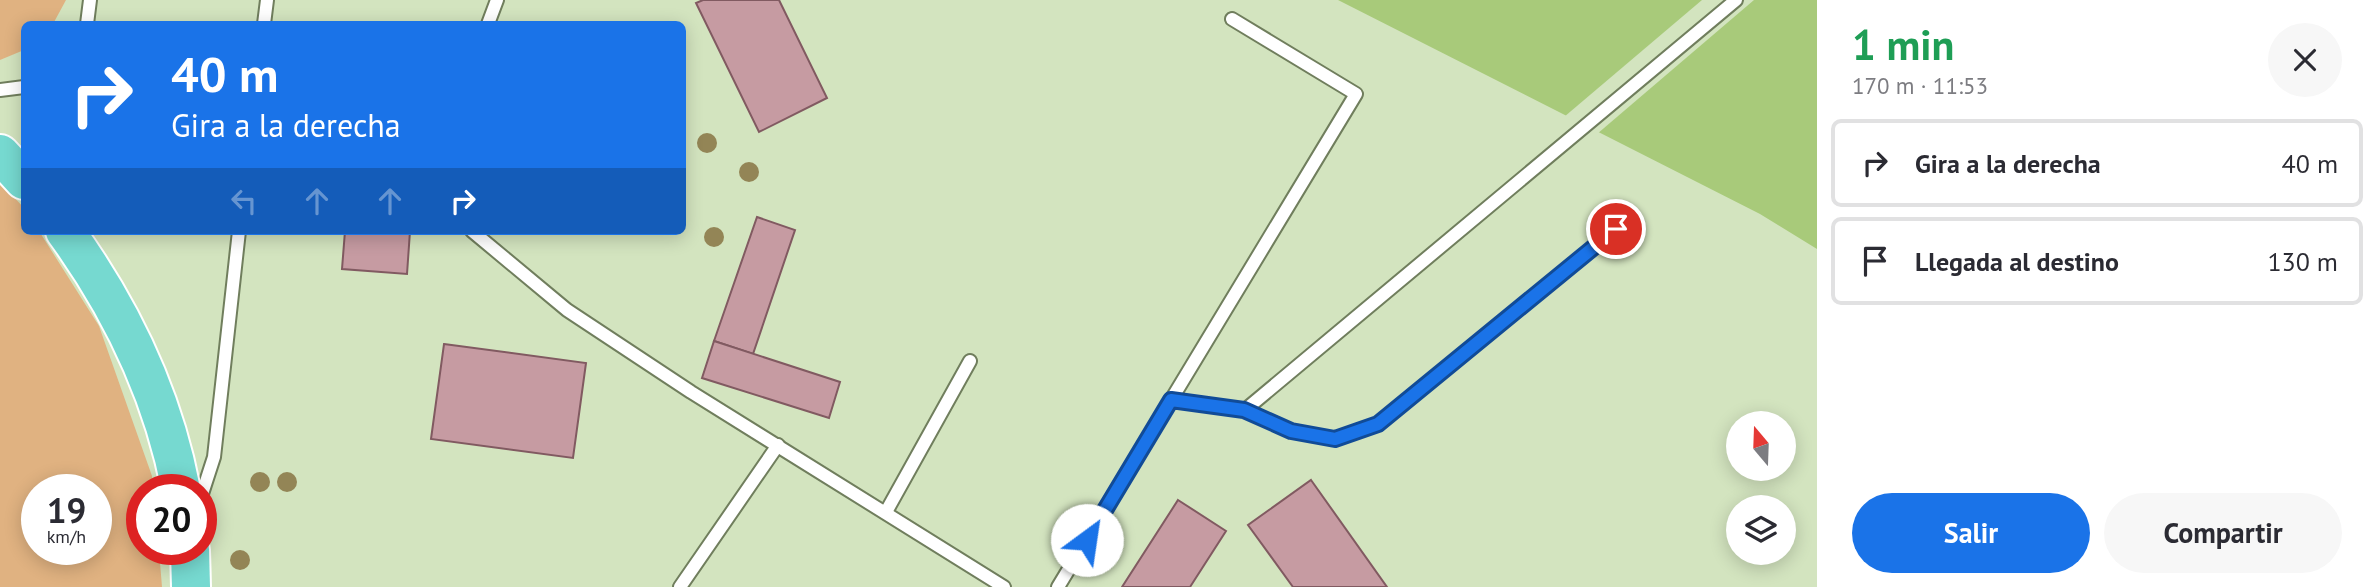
<!DOCTYPE html>
<html lang="es">
<meta charset="utf-8">
<style>
:root{--surface:#fff;--page:#f7f7f7;--text:#2b2b33;--muted:#7c7c81;--line:#e1e1e2;--accent:#1a73e8}
body{margin:0;font-family:"PT Sans",sans-serif;background:var(--page);color:var(--text);height:100vh;display:flex;flex-direction:column;font-size:26px;white-space:nowrap}
*{box-sizing:border-box;margin:0}
p{font-size:23px;color:var(--muted)}
.icon{flex:none;width:38px;height:38px;fill:none;stroke:currentColor;stroke-width:2;stroke-linecap:round;stroke-linejoin:round}
.map{position:relative;flex:1;overflow:hidden}
.drawer{display:flex;flex-direction:column;background:var(--surface);width:560px}
.drawer>*{flex:none}
.top-card{position:absolute;left:21px;top:21px;width:665px;height:214px;border-radius:10px;box-shadow:0 4px 18px #0003;background:#1a73e8;color:#fff;overflow:hidden}
.needle{width:46px;rotate:341deg}
.fabs{position:absolute;left:1726px;top:411px;display:grid;gap:14px}
.fabs a{display:grid;place-items:center;width:70px;height:70px;border-radius:50%;background:var(--surface);box-shadow:0 4px 18px #0003;font-size:35px}
.speed{position:absolute;left:21px;top:474px;display:flex;gap:14px;font-size:35px;font-weight:700;text-align:center}
.speed>*{display:grid;place-content:center;width:91px;height:91px;border-radius:50%;background:var(--surface);box-shadow:0 4px 18px #0003;line-height:1}
.speed small{font-size:18px;font-weight:400}
.speed .limit{border:10px solid #d22;background:#fff;color:#111}
.pin{position:absolute;display:grid;place-items:center;width:60px;height:60px;color:#fff;margin:-30px;border:4px solid #fff;border-radius:50%;box-shadow:0 2px 7px #0007}
.me{position:absolute;width:77px;margin:-38px;rotate:31deg;stroke-linejoin:round;filter:drop-shadow(0 0 5px #0008)}
.turn{display:flex;align-items:center;gap:24px;height:147px;padding:0 35px;font-size:32px}
.turn .icon{width:91px;height:91px;stroke-width:2.5}
.turn b{display:block;font-size:49px;line-height:60px}
.lanes{display:flex;align-items:center;height:66px;padding:0 35px;background:#0003;justify-content:center;gap:35px;direction:ltr}
.lanes .off{opacity:.35}
.round{display:grid;place-items:center;flex:none;width:74px;height:74px;border-radius:37px;background:var(--page)}
.headline{display:flex;align-items:center;justify-content:space-between;height:119px;padding:0 35px}
h1{font-size:42px;font-weight:800;line-height:52px;color:#1e9e55}
.primary-button{display:flex;gap:14px;margin-top:auto;padding:14px 35px}
.primary-button a{flex:1;height:80px;border-radius:42px;background:var(--accent);color:#fff;font-size:28px;font-weight:800;line-height:80px;text-align:center}
.primary-button a+a{background:var(--page);color:var(--text)}
ul{padding:0;list-style:none}
li{display:flex;align-items:center;gap:21px;height:88px;margin:0 14px 10px;padding:0 21px;border:4px solid var(--line);border-radius:10px}
li div{flex:1}
li b{display:block;font-size:26px}
li em{font-style:normal}
main{display:flex;flex:1;min-height:0}
.map>svg:first-child{display:block}
.green{fill:#e0b281;fill-rule:evenodd}
.water{fill:#a8ca7a}
.pier{fill:#d3e4bf}
.building{fill:#c69ba2;stroke:#815a61;stroke-width:2}
.lines{fill:none;stroke-linecap:round;stroke-linejoin:round}
.lane-casing{stroke:#707e5d;stroke-width:16}
.highway-casing{stroke:#fff;stroke-width:42}
.lane{stroke:#fff;stroke-width:12}
.highway{stroke:#76d9d0;stroke-width:38}
.tree{fill:#938556}
.route-casing{stroke:#114b97;stroke-width:18}
.route{stroke:#1a73e8;stroke-width:12}
</style>
<main>
<div class="map">
<svg width="1817" height="587" viewBox="0 0 1817 587">
<rect width="100%" height="100%" fill="#d3e4bf"/>
<g class="green">
<polygon points="0,0 66,0 53,24 24,24 24,50 0,60"/>
<path d="M 0,182 L 24,208 L 24,231 L 39,231 L 99,326 L 152,476 L 153,490 L 142,490 L 142,550 L 159,550 L 162,587 L 0,587 ZM 37,490 L 96,490 L 96,550 L 37,550 Z"/>
</g>
<polygon class="water" points="1338,0 1817,0 1817,249 1760,214"/>
<polygon class="pier" points="1702,0 1754,0 1597,134 1564,117"/>
<g class="building">
<polygon points="703,0 779,0 827,98 759,132 696,3"/>
<polygon points="757,217 795,230 753,354 714,341"/>
<polygon points="345,231 410,231 407,274 342,269"/>
<polygon points="714,341 840,382 829,418 702,378"/>
<polygon points="444,344 586,363 573,458 431,439"/>
<polygon points="1311,480 1387,587 1293,587 1248,525"/>
<polygon points="1178,500 1226,531 1190,587 1122,587"/>
</g>
<g class="lines">
<defs>
<g id="lane">
<polyline points="87,24 90,0"/>
<polyline points="264,24 267,0"/>
<polyline points="488,24 497,0"/>
<polyline points="0,90 24,87"/>
<polyline points="472,231 567,310 691,392 1004,587"/>
<polyline points="1171,400 1245,410 1736,0"/>
<polyline points="1245,410 1291,431 1335,439 1378,424 1616,229"/>
<polyline points="201,497 214,457 239,231"/>
<polyline points="886,512 970,361"/>
<polyline points="680,587 778,445"/>
<polyline points="1058,587 1356,94 1232,19"/>
</g>
<g id="highway">
<polyline points="0,154 24,180"/>
<path d="M 65,231 C 121,308 163,396 181,490"/>
<polyline points="190,550 191,587"/>
</g>
</defs>
<use href="#lane" class="lane-casing"/>
<use href="#highway" class="highway-casing"/>
<use href="#lane" class="lane"/>
<use href="#highway" class="highway"/>
</g>
<g class="tree">
<circle cx="707" cy="143" r="10"/>
<circle cx="749" cy="172" r="10"/>
<circle cx="714" cy="237" r="10"/>
<circle cx="260" cy="482" r="10"/>
<circle cx="287" cy="482" r="10"/>
<circle cx="240" cy="560" r="10"/>
</g>
<g class="lines">
<defs>
<polyline id="route" points="1087,540 1171,400 1244,410 1291,431 1335,439 1378,424 1616,229"/>
</defs>
<use href="#route" class="route-casing"/>
<use href="#route" class="route"/>
</g>
</svg>
<div class="fabs">
<a><svg class="needle" viewBox="-14 -14 28 28"><path d="M0-13l5 13h-10z" fill="#e53935"/><path d="M0 13l5-13h-10z" fill="#7c7c81"/></svg></a>
<a><svg class="icon" aria-label="layers" viewBox="0 0 24 24"><path d="M12 4l9 5-9 5-9-5zM3 14l9 5 9-5"/></svg></a>
</div>
<div class="speed"><div>19<small>km/h</small></div><div class="limit">20</div></div>
<div class="pin" style="left:1616px;top:229px;background:#d93025"><svg class="icon" aria-label="arrive" viewBox="0 0 24 24"><path d="M6 21V4h12l-3 4 3 4H6"/></svg></div>
<svg class="me" style="left:1087px;top:540px" viewBox="-20 -20 40 40"><circle r="19" fill="#fff"/><path d="M0-13L10 11 0 6-10 11z" fill="#1a73e8"/></svg>
<div class="top-card">
<div class="turn"><svg class="icon" aria-label="right" viewBox="0 0 24 24"><path d="M7 20v-9h11M14 6l5 5-5 5"/></svg><div><b>40 m</b>Gira a la derecha</div></div>
<div class="lanes"><svg class="icon off" aria-label="left" viewBox="0 0 24 24"><path d="M17 20v-9H6M10 6l-5 5 5 5"/></svg><svg class="icon off" aria-label="ahead" viewBox="0 0 24 24"><path d="M12 20V5M6 11l6-6 6 6"/></svg><svg class="icon off" aria-label="ahead" viewBox="0 0 24 24"><path d="M12 20V5M6 11l6-6 6 6"/></svg><svg class="icon" aria-label="right" viewBox="0 0 24 24"><path d="M7 20v-9h11M14 6l5 5-5 5"/></svg></div>
</div>
</div>
<section class="drawer">
<div class="headline"><div><h1>1 min</h1><p>170 m · 11:53</p></div><a class="round"><svg class="icon" aria-label="close" viewBox="0 0 24 24"><path d="M6 6l12 12M18 6L6 18"/></svg></a></div>
<ul>
<li><svg class="icon" aria-label="right" viewBox="0 0 24 24"><path d="M7 20v-9h11M14 6l5 5-5 5"/></svg><div><b>Gira a la derecha</b></div><em>40 m</em></li>
<li><svg class="icon" aria-label="arrive" viewBox="0 0 24 24"><path d="M6 21V4h12l-3 4 3 4H6"/></svg><div><b>Llegada al destino</b></div><em>130 m</em></li>
</ul>
<div class="primary-button"><a>Salir</a><a>Compartir</a></div>
</section>
</main>
